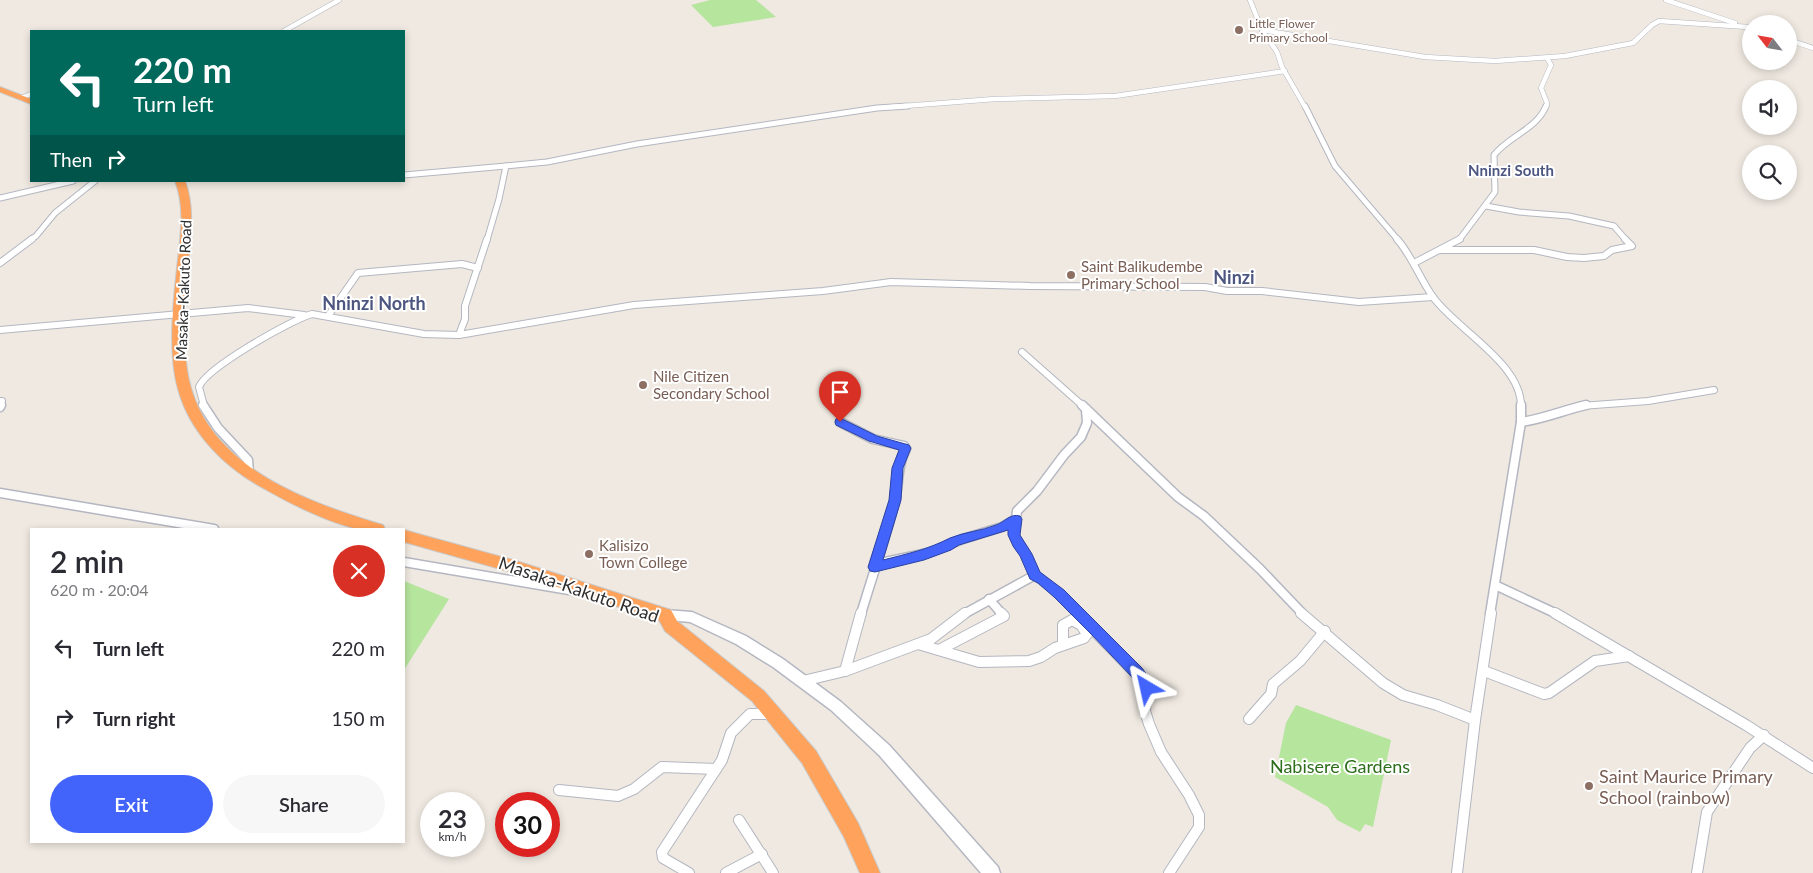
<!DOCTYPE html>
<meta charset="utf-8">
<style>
:root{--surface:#fff;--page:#f7f7f7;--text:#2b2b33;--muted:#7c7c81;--accent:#4264fb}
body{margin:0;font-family:Lato,sans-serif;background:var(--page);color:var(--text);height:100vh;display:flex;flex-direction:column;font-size:19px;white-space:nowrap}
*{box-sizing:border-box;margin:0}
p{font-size:16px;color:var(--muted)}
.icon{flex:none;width:28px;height:28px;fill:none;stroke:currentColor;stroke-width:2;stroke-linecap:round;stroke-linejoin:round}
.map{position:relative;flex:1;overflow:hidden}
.details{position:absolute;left:30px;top:528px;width:375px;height:315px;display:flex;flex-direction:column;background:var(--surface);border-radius:0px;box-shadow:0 2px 8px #0003}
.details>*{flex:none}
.guide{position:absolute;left:30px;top:30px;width:375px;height:152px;border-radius:0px;box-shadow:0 2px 8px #0003;background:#00695c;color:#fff;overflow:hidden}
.needle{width:32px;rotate:301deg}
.fabs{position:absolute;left:1742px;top:15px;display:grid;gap:10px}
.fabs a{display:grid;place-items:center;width:55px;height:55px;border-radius:50%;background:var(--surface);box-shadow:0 2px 8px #0003;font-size:25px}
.speed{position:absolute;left:420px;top:792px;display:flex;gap:10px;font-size:25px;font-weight:700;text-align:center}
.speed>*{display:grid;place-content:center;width:65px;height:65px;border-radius:50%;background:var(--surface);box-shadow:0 2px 8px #0003;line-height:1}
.speed small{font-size:12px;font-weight:400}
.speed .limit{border:8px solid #d22;background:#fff;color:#111}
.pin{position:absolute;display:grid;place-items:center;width:42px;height:42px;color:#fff;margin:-51px -21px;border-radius:50% 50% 50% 0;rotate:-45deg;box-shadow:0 0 5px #0007}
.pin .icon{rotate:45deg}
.me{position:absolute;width:55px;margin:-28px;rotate:324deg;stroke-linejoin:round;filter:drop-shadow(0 0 4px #0008)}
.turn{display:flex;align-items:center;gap:18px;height:105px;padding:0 20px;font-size:22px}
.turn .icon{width:65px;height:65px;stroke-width:2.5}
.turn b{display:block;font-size:35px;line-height:42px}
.then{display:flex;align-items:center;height:48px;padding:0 20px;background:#0003;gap:10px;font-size:19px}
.round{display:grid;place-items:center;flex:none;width:52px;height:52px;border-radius:26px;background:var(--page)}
.headline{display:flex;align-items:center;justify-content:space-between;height:85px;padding:0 20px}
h1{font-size:30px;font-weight:600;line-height:38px}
.action{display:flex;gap:10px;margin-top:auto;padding:10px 20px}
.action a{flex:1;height:58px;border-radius:30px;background:var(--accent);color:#fff;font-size:20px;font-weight:600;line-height:58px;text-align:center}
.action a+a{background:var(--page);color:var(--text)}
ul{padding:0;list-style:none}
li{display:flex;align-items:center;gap:15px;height:70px;padding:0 20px}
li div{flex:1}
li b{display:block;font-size:19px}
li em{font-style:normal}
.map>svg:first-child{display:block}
.green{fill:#b6e59e}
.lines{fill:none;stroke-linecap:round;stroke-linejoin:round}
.street-far4-casing{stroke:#b4b7c1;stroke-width:5.5}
.street-far3-casing{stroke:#b4b7c1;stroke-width:7}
.street-far2-casing{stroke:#b4b7c1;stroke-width:8}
.street-far1-casing{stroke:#b4b7c1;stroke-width:11}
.street-casing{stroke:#b4b7c1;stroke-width:12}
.secondary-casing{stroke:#b4b7c1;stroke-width:3}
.highway-casing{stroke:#c9c9c9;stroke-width:2}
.street-far4{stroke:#fff;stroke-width:4.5}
.street-far3{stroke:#fff;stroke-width:5}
.street-far2{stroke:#fff;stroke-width:6}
.street-far1{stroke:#fff;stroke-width:8}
.street{stroke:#fff;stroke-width:10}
.secondary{fill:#fff;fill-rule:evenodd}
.highway{fill:#ffa35c;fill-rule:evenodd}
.route{fill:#4264fb;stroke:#2b41a3}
.education-dot{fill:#8d6e63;stroke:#fff;stroke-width:2}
.labels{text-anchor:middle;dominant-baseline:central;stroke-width:4;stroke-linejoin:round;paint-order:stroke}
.far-education-label{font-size:12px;fill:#785e54;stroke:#fff;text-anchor:start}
.far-quarter-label{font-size:15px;font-weight:bold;fill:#4d5680;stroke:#fff}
.education-label{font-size:15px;fill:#785e54;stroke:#fff;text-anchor:start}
.street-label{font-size:15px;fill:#2e2e2e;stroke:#fff}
.quarter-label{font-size:18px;font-weight:bold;fill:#4d5680;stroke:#fff}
.near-street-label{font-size:18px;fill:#2e2e2e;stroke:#fff}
.near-park-label{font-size:18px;fill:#2c6e1b;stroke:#fff}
.near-education-label{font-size:18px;fill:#785e54;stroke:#fff;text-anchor:start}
</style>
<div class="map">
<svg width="1813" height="873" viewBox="0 0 1813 873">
<rect width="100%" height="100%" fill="#efe9e1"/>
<g class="green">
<polygon points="710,0 756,0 776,17 713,27 691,5"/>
<polygon points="404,581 449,599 404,670"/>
<polygon points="1296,705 1391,740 1373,827 1365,824 1360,832 1337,820 1328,807 1275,777 1286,723"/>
</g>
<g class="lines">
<defs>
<g id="street-far4">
<polyline points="1250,0 1262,30 1277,52 1282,67 1305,107"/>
<polyline points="1666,0 1735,23"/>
<polyline points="1262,30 1425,57 1495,61 1565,56 1633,43 1652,25 1659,21 1748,27"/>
<polyline points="284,31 339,0"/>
<polyline points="1789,40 1813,48"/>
<polyline points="21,98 31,94"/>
<polyline points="891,107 995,99 1115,96 1285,71"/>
<polyline points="1546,107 1547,103 1541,88 1551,65 1547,58"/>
</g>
<g id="street-far3">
<polyline points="1305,106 1335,166 1398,240"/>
<polyline points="404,175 506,166"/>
<polyline points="0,198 73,181"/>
<polyline points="1486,206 1519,212 1569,216 1614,226 1626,240"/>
<polyline points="30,240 36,236 55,213 95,181"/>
<polyline points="487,240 499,199 506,166 547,162 637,144 877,108 908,106"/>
<path d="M 1459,240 L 1495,192 L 1494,155 C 1509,136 1537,129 1546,106"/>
</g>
<g id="street-far2">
<polyline points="487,239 465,306 465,319 459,335 634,305 823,291 891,282 1030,286 1205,287 1227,291 1262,291 1359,302 1433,297"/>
<path d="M 1397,239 C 1412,256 1420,279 1433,297 C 1457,330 1521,363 1521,406"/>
<polyline points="1440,250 1534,250 1567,257 1584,258 1604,256 1612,250 1632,246 1625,239"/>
<polyline points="0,263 32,239"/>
<polyline points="1414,263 1460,239"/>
<polyline points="328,316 358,273 462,264 478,268"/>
<polyline points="0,330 248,308 304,315"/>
<polyline points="1022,352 1083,406"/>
<polyline points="0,401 2,401 0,406"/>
<path d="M 204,406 L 199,387 C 206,368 291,320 312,314 L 424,334 L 459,335"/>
<polyline points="1581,406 1648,401 1714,390"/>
</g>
<g id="street-far1">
<polyline points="203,405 218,428 248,460 249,473"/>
<polyline points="1082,405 1178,497 1204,516 1260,569 1303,614"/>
<polyline points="0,407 1,405"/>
<path d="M 840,422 L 873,439 L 904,446 L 906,449 C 897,466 899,484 895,502 C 885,540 872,577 861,614"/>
<path d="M 1521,422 C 1543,419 1564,410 1586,405"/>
<polyline points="0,493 214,529"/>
<polyline points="404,562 575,591"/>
<polyline points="875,567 885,562 928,553 963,539 1002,527 1016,519"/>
<polyline points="1495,585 1557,614"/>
<polyline points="989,599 1002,614"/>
<polyline points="964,614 1035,575"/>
<polyline points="1078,614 1059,594 1035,575 1026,554 1019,546 1014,535 1017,511 1037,491 1064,455 1081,437 1087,423 1086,409"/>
<polyline points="1490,614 1521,422 1521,405"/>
</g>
<g id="street">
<polyline points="1077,613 1147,685 1145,711 1149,724 1161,752 1189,795 1199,815 1199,827 1169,873"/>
<polyline points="1301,613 1383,683 1403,695 1437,705 1475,720"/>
<polyline points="1555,613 1746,725 1813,768"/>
<polyline points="918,644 979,662 1029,661 1041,657 1055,648 1084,638 1087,634 1081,625 1072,620 1063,625 1063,645"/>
<polyline points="939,650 1004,616 1001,613"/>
<polyline points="845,671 931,639 965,613"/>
<polyline points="1484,671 1544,694 1549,693 1595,661 1629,656"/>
<polyline points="803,681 845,671 861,613"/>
<polyline points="1249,719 1271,694 1273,684 1300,661 1325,631"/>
<polyline points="559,790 618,796 634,789 662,767 716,769"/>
<polyline points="739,820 773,873"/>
<polyline points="689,873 663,858 662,852 722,760 731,733 750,714 771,714"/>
<polyline points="726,873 762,854"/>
<polyline points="1457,873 1475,720 1491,613"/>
<polyline points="1697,873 1707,812 1750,748 1764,735"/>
</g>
<polygon id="secondary" points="665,610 692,612 746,636 783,659 841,702 889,745 998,867 1000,873 981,873 879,755 831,710 773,667 736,644 690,622 660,619 658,615 660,611"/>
<g id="highway">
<polygon points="0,87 31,99 31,104 0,92"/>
<path d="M 175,181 L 185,181 C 197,213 188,246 187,279 C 186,314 181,354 191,388 C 215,470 310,503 383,525 L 385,529 C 377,529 367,530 359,529 C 331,524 289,503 265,489 C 225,468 190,433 178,389 C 168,354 173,303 177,268 C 180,239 186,209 175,181 Z"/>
<polygon points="404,530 513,560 671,610 677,621 764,691 816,751 858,823 880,873 860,873 844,837 802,763 752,701 665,631 659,620 511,572 404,542"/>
</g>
</defs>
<use href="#street-far4" class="street-far4-casing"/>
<use href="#street-far3" class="street-far3-casing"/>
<use href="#street-far2" class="street-far2-casing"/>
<use href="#street-far1" class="street-far1-casing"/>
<use href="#street" class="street-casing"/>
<use href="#secondary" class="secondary-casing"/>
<use href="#highway" class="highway-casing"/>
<use href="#street-far4" class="street-far4"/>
<use href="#street-far3" class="street-far3"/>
<use href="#street-far2" class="street-far2"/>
<use href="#street-far1" class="street-far1"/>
<use href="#street" class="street"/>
<use href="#secondary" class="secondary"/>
<use href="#highway" class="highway"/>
</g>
<path class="route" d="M 840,418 L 877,436 L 909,445 L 911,448 L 903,468 L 901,500 L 883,560 C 907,554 929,549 950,538 C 964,532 981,531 996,525 C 1005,522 1010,513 1020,516 L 1022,519 L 1020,535 L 1032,554 L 1040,572 L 1064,590 L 1142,668 L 1154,685 L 1152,692 L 1147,694 L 1142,692 L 1132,677 L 1092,635 L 1054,597 L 1038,583 L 1030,579 L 1020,556 L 1013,546 L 1008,535 L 1008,530 L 959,545 L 951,550 L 924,560 L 875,572 L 870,571 L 868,567 L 889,500 L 892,468 L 899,450 L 869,441 L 836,425 L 835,422 L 836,419 Z"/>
<g class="education-dot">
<circle cx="1239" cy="30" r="5"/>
<circle cx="1071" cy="275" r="5"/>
<circle cx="643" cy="385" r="5"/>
<circle cx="589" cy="554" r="5"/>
<circle cx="1589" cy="786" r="5"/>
</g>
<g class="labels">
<g class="far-education-label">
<text x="1249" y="23">Little Flower<tspan x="1249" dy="14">Primary School</tspan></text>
</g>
<g class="far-quarter-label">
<text x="1511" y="170">Nninzi South</text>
</g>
<g class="education-label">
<text x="1081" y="266">Saint Balikudembe<tspan x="1081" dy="17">Primary School</tspan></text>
<text x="653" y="376">Nile Citizen<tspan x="653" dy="17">Secondary School</tspan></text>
<text x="599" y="545">Kalisizo<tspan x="599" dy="17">Town College</tspan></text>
</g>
<g class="street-label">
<text transform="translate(183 290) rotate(-88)">Masaka-Kakuto Road</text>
</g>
<g class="quarter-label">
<text x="1234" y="277">Ninzi</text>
<text x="374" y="303">Nninzi North</text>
</g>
<g class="near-street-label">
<text transform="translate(579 589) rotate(19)">Masaka-Kakuto Road</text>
</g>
<g class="near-park-label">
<text x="1340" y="766">Nabisere Gardens</text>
</g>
<g class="near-education-label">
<text x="1599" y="776">Saint Maurice Primary<tspan x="1599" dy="21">School (rainbow)</tspan></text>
</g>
</g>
</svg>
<div class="fabs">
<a><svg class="needle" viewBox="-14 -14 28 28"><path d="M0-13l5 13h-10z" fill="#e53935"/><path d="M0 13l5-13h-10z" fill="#7c7c81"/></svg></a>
<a><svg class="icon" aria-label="sound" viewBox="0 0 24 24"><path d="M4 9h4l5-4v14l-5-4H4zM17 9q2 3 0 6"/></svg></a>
<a><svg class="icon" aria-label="search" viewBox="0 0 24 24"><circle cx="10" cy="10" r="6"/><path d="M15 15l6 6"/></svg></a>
</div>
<div class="speed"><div>23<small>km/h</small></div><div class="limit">30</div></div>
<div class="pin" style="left:840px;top:422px;background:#d93025"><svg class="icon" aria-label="arrive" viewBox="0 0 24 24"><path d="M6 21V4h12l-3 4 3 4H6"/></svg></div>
<svg class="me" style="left:1147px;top:688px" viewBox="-20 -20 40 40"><path d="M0-17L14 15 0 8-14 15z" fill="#4264fb" stroke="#fff" stroke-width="4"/></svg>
<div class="guide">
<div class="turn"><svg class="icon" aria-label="left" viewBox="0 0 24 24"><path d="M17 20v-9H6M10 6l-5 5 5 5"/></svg><div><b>220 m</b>Turn left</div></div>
<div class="then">Then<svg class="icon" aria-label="right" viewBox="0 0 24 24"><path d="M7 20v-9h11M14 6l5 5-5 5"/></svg></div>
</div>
<section class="details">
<div class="headline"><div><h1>2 min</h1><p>620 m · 20:04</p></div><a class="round" style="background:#d93025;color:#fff"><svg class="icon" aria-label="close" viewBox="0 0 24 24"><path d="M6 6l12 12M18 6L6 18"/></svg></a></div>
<ul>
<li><svg class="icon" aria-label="left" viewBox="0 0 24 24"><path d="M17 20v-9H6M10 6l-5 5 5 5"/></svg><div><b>Turn left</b></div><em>220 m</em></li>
<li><svg class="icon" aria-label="right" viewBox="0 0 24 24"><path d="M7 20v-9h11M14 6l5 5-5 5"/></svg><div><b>Turn right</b></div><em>150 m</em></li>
</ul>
<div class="action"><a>Exit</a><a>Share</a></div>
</section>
</div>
